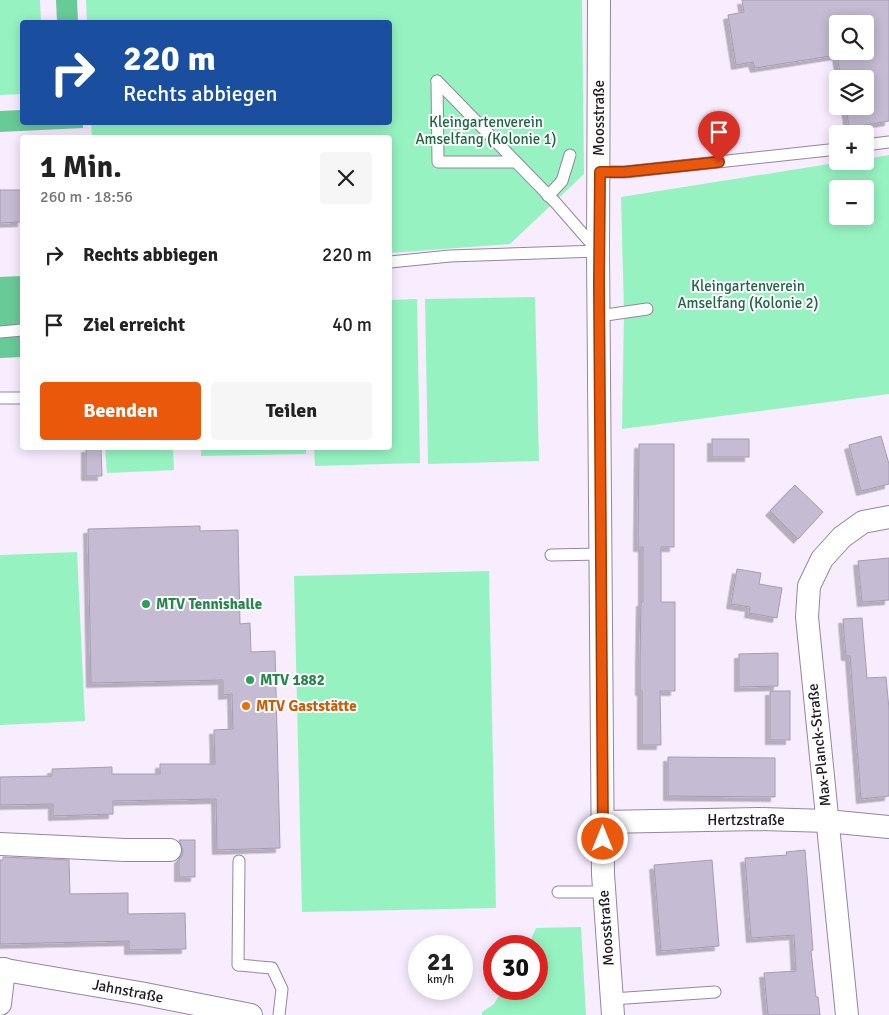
<!DOCTYPE html>
<html lang="de">
<meta charset="utf-8">
<style>
:root{--surface:#fff;--page:#f6f6f6;--text:#222;--muted:#767676;--accent:#ea580c}
body{margin:0;font-family:Signika,sans-serif;background:var(--page);color:var(--text);height:100vh;display:flex;flex-direction:column;font-size:19px;white-space:nowrap}
*{box-sizing:border-box;margin:0}
p{font-size:16px;color:var(--muted)}
.icon{flex:none;width:28px;height:28px;fill:none;stroke:currentColor;stroke-width:2;stroke-linecap:round;stroke-linejoin:round}
.map{position:relative;flex:1;overflow:hidden}
.sheet{position:absolute;left:20px;top:135px;width:372px;height:315px;display:flex;flex-direction:column;background:var(--surface);border-radius:5px;box-shadow:0 2px 12px #0003}
.sheet>*{flex:none}
.banner{position:absolute;left:20px;top:20px;width:372px;height:105px;border-radius:5px;box-shadow:0 2px 12px #0003;background:#1a4fa0;color:#fff;overflow:hidden}
.buttons{position:absolute;left:829px;top:15px;display:grid;gap:10px}
.buttons a{display:grid;place-items:center;width:45px;height:45px;border-radius:5px;background:var(--surface);box-shadow:0 2px 12px #0003;font-size:25px}
.speed{position:absolute;left:408px;top:935px;display:flex;gap:10px;font-size:25px;font-weight:700;text-align:center}
.speed>*{display:grid;place-content:center;width:65px;height:65px;border-radius:50%;background:var(--surface);box-shadow:0 2px 12px #0003;line-height:1}
.speed small{font-size:12px;font-weight:400}
.speed .limit{border:8px solid #d22;background:#fff;color:#111}
.pin{position:absolute;display:grid;place-items:center;width:42px;height:42px;color:#fff;margin:-51px -21px;border-radius:50% 50% 50% 0;rotate:-45deg;box-shadow:0 0 5px #0007}
.pin .icon{rotate:45deg}
.me{position:absolute;width:55px;margin:-28px;rotate:0deg;stroke-linejoin:round;filter:drop-shadow(0 0 4px #0008)}
.turn{display:flex;align-items:center;gap:18px;height:105px;padding:0 20px;font-size:22px}
.turn .icon{width:65px;height:65px;stroke-width:2.5}
.turn b{display:block;font-size:35px;line-height:42px}
.round{display:grid;place-items:center;flex:none;width:52px;height:52px;border-radius:5px;background:var(--page)}
.headline{display:flex;align-items:center;justify-content:space-between;height:85px;padding:0 20px}
h1{font-size:30px;font-weight:700;line-height:38px}
.cta{display:flex;gap:10px;margin-top:auto;padding:10px 20px}
.cta a{flex:1;height:58px;border-radius:5px;background:var(--accent);color:#fff;font-size:20px;font-weight:700;line-height:58px;text-align:center}
.cta a+a{background:var(--page);color:var(--text)}
ul{padding:0;list-style:none}
li{display:flex;align-items:center;gap:15px;height:70px;padding:0 20px}
li div{flex:1}
li b{display:block;font-size:19px}
li em{font-style:normal}
.map>svg:first-child{display:block}
.green{fill:#96f3c1;fill-rule:evenodd}
.forest{fill:#68ca97}
.building{fill:#c5bbd3;stroke:#a69cb3;fill-rule:evenodd;filter:url(#shadow)}
.lines{fill:none;stroke-linecap:round;stroke-linejoin:round}
.lane-casing{stroke:#94879c;stroke-width:13}
.street-casing{stroke:#94879c;stroke-width:24}
.lane{stroke:#fff;stroke-width:11}
.street{stroke:#fff;stroke-width:22}
.route-casing{stroke:#983908;stroke-width:12}
.route{stroke:#ea580c;stroke-width:9}
.leisure-dot{fill:#2e9e5b;stroke:#fefefe;stroke-width:2}
.food-dot{fill:#e8710a;stroke:#fefefe;stroke-width:2}
.labels{text-anchor:middle;dominant-baseline:central;stroke-width:4;stroke-linejoin:round;paint-order:stroke}
.street-label{font-size:15px;fill:#1e1921;stroke:#fefefe}
.park-label{font-size:15px;fill:#1f6645;stroke:#fefefe}
.leisure-label{font-size:15px;font-weight:bold;fill:#27864d;stroke:#fefefe;text-anchor:start}
.food-label{font-size:15px;font-weight:bold;fill:#c56008;stroke:#fefefe;text-anchor:start}
</style>
<div class="map">
<svg width="889" height="1015" viewBox="0 0 889 1015">
<defs>
<filter id="shadow"><feDropShadow dx="-4.5" dy="4.5" stdDeviation="0" flood-color="#0004"/></filter>
</defs>
<rect width="100%" height="100%" fill="#f8ecff"/>
<g class="green">
<polygon points="0,0 40,0 41,22 22,22 22,94 0,95"/>
<polygon points="86,0 582,0 584,174 510,244 390,253 390,138 92,137 91,123 390,122 390,22 87,22"/>
<path d="M 889,155 L 889,394 L 622,429 L 624,312 L 621,197 L 848,161 L 865,161 L 865,159 ZM 838,189 L 865,189 L 865,216 L 838,216 Z"/>
<polygon points="535,297 539,461 428,464 425,299"/>
<polygon points="417,299 420,463 315,466 314,448 390,448 390,300"/>
<polygon points="105,448 173,448 174,470 107,473"/>
<polygon points="201,448 306,448 306,454 201,456"/>
<polygon points="77,552 85,721 0,725 0,555"/>
<polygon points="489,571 496,908 302,912 294,576"/>
<polygon points="581,927 586,1015 482,1015 482,1012 494,1004 503,989 536,989 536,946 528,946 536,928"/>
</g>
<g class="forest">
<polygon points="56,0 77,0 78,22 57,22"/>
<polygon points="22,110 22,122 83,123 83,128 0,132 0,111"/>
<polygon points="22,276 22,357 0,358 0,277"/>
</g>
<g class="building">
<path d="M 742,0 L 889,0 L 889,121 L 849,128 L 846,106 L 865,106 L 865,79 L 841,79 L 837,55 L 755,68 L 753,62 L 736,65 L 728,15 L 744,12 ZM 838,24 L 865,24 L 865,51 L 838,51 Z"/>
<polygon points="0,190 22,190 22,222 0,223"/>
<polygon points="881,436 889,464 889,484 861,491 849,445"/>
<rect x="712" y="439" width="37" height="18"/>
<polygon points="639,444 674,444 674,547 661,547 661,602 675,602 675,691 660,691 661,745 642,745 642,691 640,691 640,659 641,602 643,602 643,547 638,547"/>
<polygon points="86,448 101,448 102,476 86,476"/>
<polygon points="795,485 823,512 798,539 770,511"/>
<polygon points="200,526 200,531 238,530 240,624 250,623 251,652 275,651 280,848 217,850 216,799 113,801 113,814 53,816 53,804 0,805 0,777 52,776 52,769 112,767 112,774 160,774 160,764 215,764 214,730 233,729 232,694 223,695 223,680 91,683 88,529"/>
<polygon points="889,558 889,600 862,602 858,561"/>
<polygon points="737,569 761,573 759,584 782,588 777,618 749,613 750,607 731,604"/>
<polygon points="862,618 867,678 886,677 889,709 889,796 861,799 850,656 846,656 843,619"/>
<polygon points="778,653 778,686 739,687 739,654"/>
<rect x="770" y="691" width="20" height="49"/>
<polygon points="668,757 775,758 775,797 668,796"/>
<polygon points="179,840 195,840 195,877 179,877 179,859 182,856 183,850"/>
<polygon points="805,850 813,950 811,951 816,997 818,997 820,1015 768,1015 764,973 796,971 794,935 751,938 745,858 787,855 786,852"/>
<polygon points="3,857 69,860 70,894 128,893 128,914 185,913 186,949 129,950 129,941 0,944 0,860 3,860"/>
<polygon points="712,860 719,946 661,951 654,865"/>
</g>
<g class="lines">
<defs>
<g id="lane">
<polyline points="437,81 555,202 597,250"/>
<polyline points="437,81 438,162 515,162"/>
<polyline points="865,145 889,142"/>
<polyline points="600,172 625,172 838,149"/>
<polyline points="548,196 562,181 570,155"/>
<polyline points="390,262 450,256 598,251"/>
<polyline points="599,316 647,309"/>
<polyline points="0,332 22,330"/>
<polyline points="0,398 22,398"/>
<polyline points="551,555 601,554"/>
<polyline points="239,861 238,965 272,968 282,989 279,1015"/>
<polyline points="558,892 604,892"/>
<polyline points="612,999 715,992"/>
</g>
<g id="street">
<polyline points="599,0 598,251 603,874 613,1015"/>
<polyline points="603,822 759,819 827,821 889,827"/>
<polyline points="0,844 125,850 170,850"/>
<polyline points="0,969 140,993 251,1015"/>
<polyline points="0,1004 4,969"/>
<polyline points="847,1015 807,617 809,586 822,559 842,537 863,522 889,517"/>
</g>
</defs>
<use href="#lane" class="lane-casing"/>
<use href="#street" class="street-casing"/>
<use href="#lane" class="lane"/>
<use href="#street" class="street"/>
</g>
<g class="lines">
<defs>
<polyline id="route" points="603,839 599,283 600,172 624,172 719,162"/>
</defs>
<use href="#route" class="route-casing"/>
<use href="#route" class="route"/>
</g>
<g class="leisure-dot">
<circle cx="146" cy="604" r="5"/>
<circle cx="250" cy="680" r="5"/>
</g>
<circle class="food-dot" cx="246" cy="706" r="5"/>
<g class="labels">
<g class="street-label">
<text transform="translate(599 118) rotate(-90)">Moosstraße</text>
<text transform="translate(819 745) rotate(-96)">Max-Planck-Straße</text>
<text x="746" y="820">Hertzstraße</text>
<text transform="translate(606 928) rotate(-94)">Moosstraße</text>
<text transform="translate(128 991) rotate(11)">Jahnstraße</text>
</g>
<g class="park-label">
<text x="486" y="122">Kleingartenverein<tspan x="486" dy="17">Amselfang (Kolonie 1)</tspan></text>
<text x="748" y="286">Kleingartenverein<tspan x="748" dy="17">Amselfang (Kolonie 2)</tspan></text>
</g>
<g class="leisure-label">
<text x="156" y="604">MTV Tennishalle</text>
<text x="260" y="680">MTV 1882</text>
</g>
<g class="food-label">
<text x="256" y="706">MTV Gaststätte</text>
</g>
</g>
</svg>
<div class="buttons">
<a><svg class="icon" aria-label="search" viewBox="0 0 24 24"><circle cx="10" cy="10" r="6"/><path d="M15 15l6 6"/></svg></a>
<a><svg class="icon" aria-label="layers" viewBox="0 0 24 24"><path d="M12 4l9 5-9 5-9-5zM3 14l9 5 9-5"/></svg></a>
<a>+</a>
<a>−</a>
</div>
<div class="speed"><div>21<small>km/h</small></div><div class="limit">30</div></div>
<div class="pin" style="left:719px;top:162px;background:#d93025"><svg class="icon" aria-label="arrive" viewBox="0 0 24 24"><path d="M6 21V4h12l-3 4 3 4H6"/></svg></div>
<svg class="me" style="left:603px;top:839px" viewBox="-20 -20 40 40"><circle r="17" fill="#ea580c" stroke="#fff" stroke-width="3"/><path d="M0-11L8 9 0 5-8 9z" fill="#fff"/></svg>
<div class="banner">
<div class="turn"><svg class="icon" aria-label="right" viewBox="0 0 24 24"><path d="M7 20v-9h11M14 6l5 5-5 5"/></svg><div><b>220 m</b>Rechts abbiegen</div></div>
</div>
<section class="sheet">
<div class="headline"><div><h1>1 Min.</h1><p>260 m · 18:56</p></div><a class="round"><svg class="icon" aria-label="close" viewBox="0 0 24 24"><path d="M6 6l12 12M18 6L6 18"/></svg></a></div>
<ul>
<li><svg class="icon" aria-label="right" viewBox="0 0 24 24"><path d="M7 20v-9h11M14 6l5 5-5 5"/></svg><div><b>Rechts abbiegen</b></div><em>220 m</em></li>
<li><svg class="icon" aria-label="arrive" viewBox="0 0 24 24"><path d="M6 21V4h12l-3 4 3 4H6"/></svg><div><b>Ziel erreicht</b></div><em>40 m</em></li>
</ul>
<div class="cta"><a>Beenden</a><a>Teilen</a></div>
</section>
</div>
